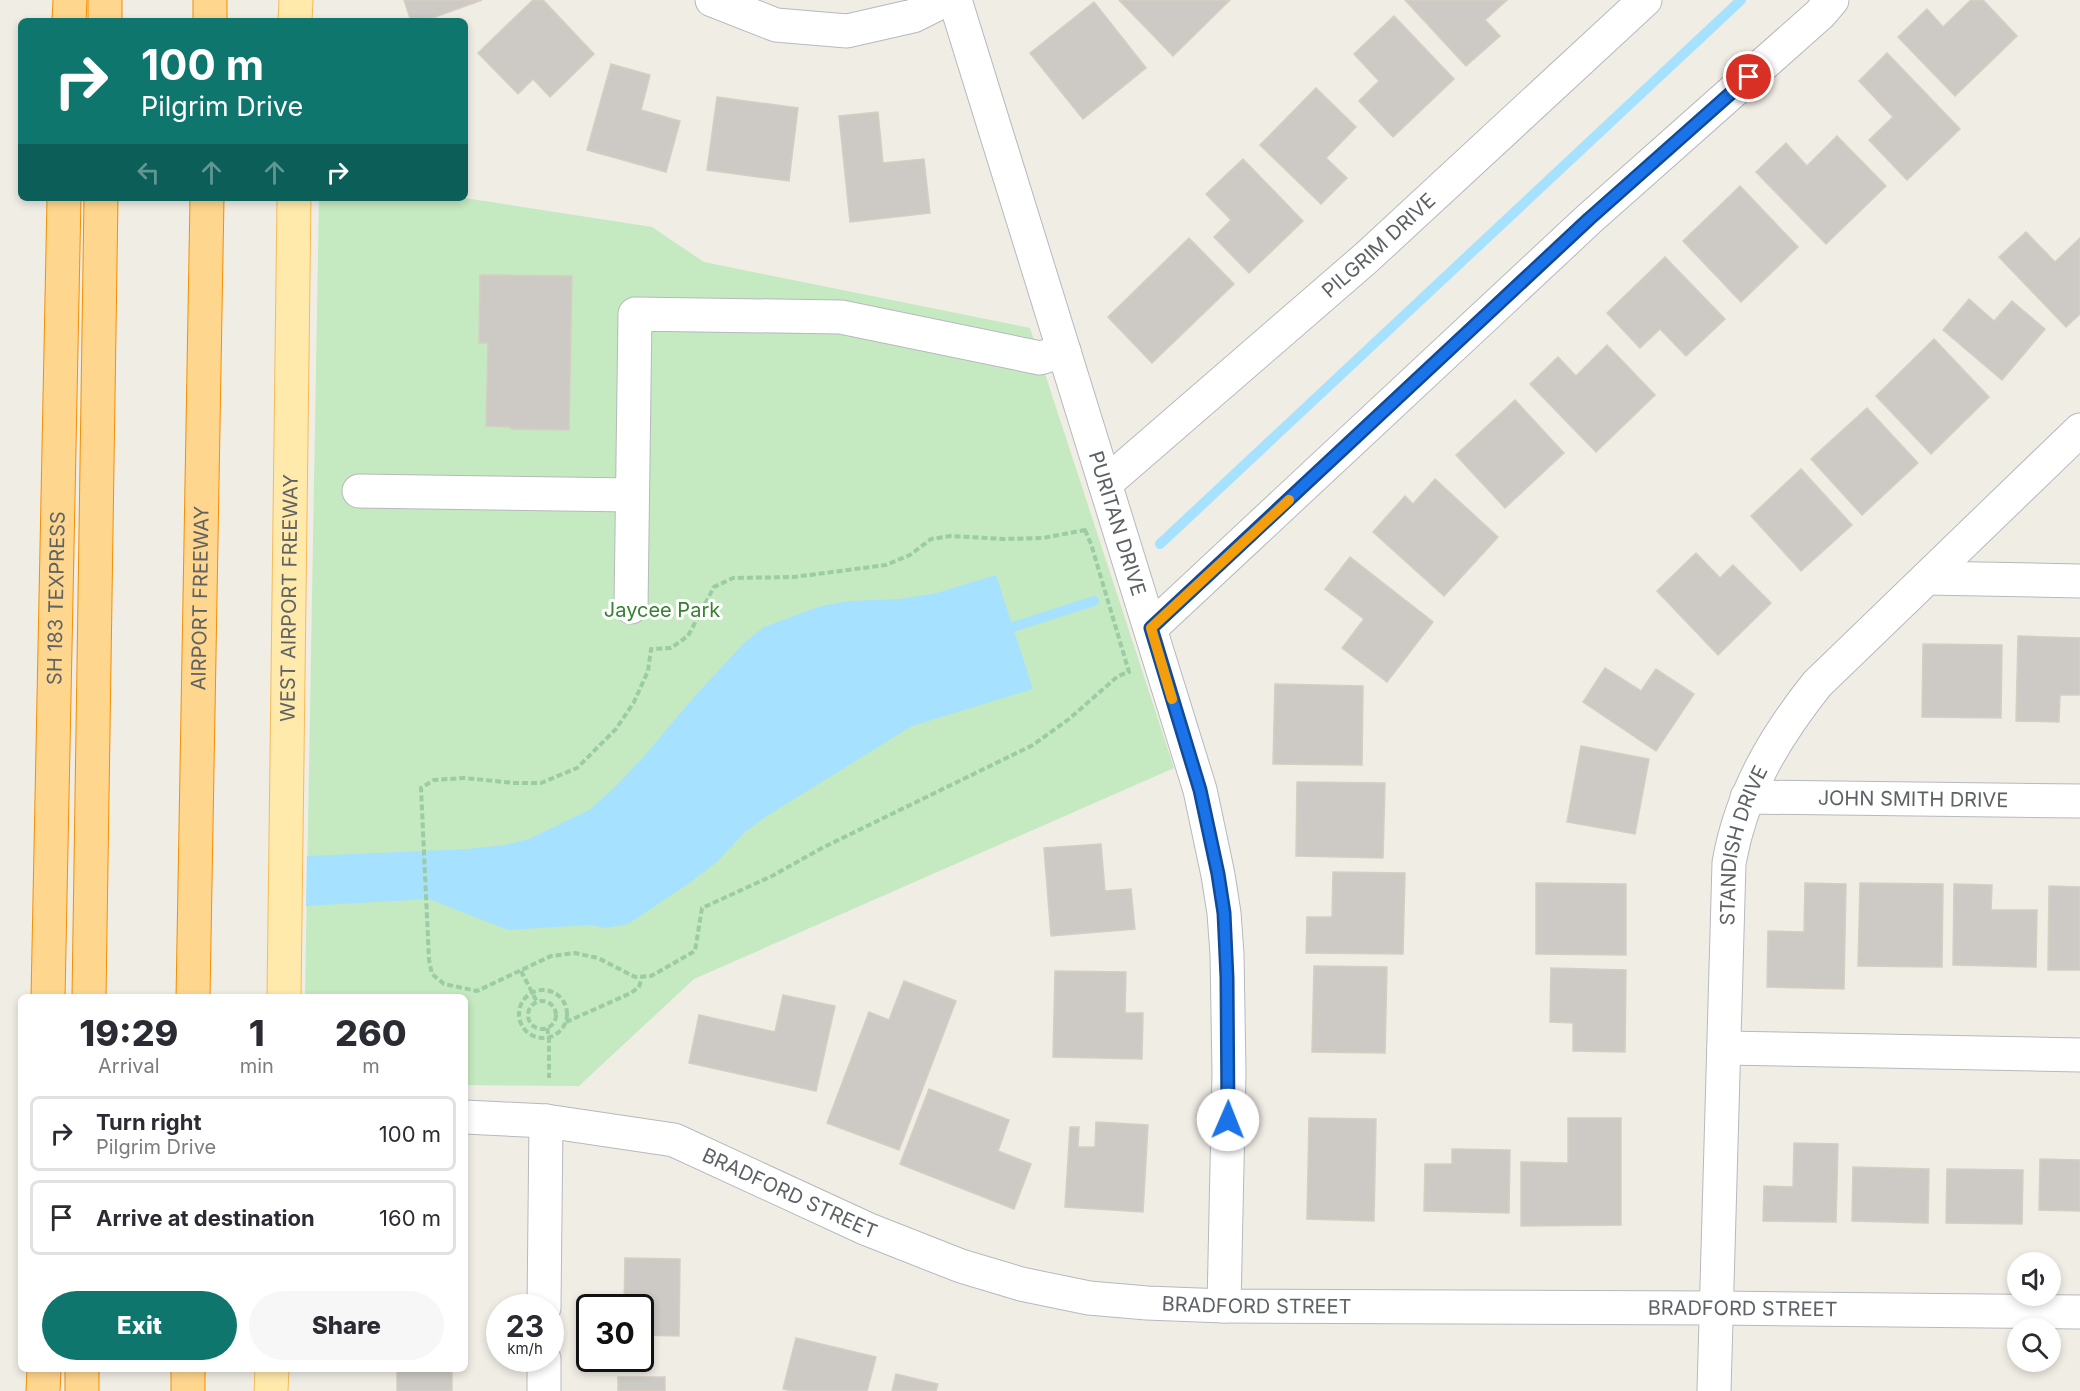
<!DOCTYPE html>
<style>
:root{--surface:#fff;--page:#f7f7f7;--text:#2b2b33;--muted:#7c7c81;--line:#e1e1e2;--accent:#0f766e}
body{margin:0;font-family:Inter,sans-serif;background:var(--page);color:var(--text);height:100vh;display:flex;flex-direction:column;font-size:22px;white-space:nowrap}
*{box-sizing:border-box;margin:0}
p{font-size:20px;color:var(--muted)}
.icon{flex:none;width:33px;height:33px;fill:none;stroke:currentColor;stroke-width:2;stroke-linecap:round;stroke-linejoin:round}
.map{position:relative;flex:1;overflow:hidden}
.drawer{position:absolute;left:18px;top:994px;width:450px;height:378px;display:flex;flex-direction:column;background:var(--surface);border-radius:9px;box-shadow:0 3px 9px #0003}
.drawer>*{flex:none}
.top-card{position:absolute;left:18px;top:18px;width:450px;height:183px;border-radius:9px;box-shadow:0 3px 9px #0003;background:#0f766e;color:#fff;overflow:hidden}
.controls{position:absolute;left:2007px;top:1252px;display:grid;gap:12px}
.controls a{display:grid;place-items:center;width:54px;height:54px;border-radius:50%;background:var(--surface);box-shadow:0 3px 9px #0003;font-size:30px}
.speed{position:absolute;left:486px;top:1294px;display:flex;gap:12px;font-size:30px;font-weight:700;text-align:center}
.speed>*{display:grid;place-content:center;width:78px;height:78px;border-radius:50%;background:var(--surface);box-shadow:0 3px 9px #0003;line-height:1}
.speed small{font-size:15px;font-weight:400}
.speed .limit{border:3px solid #111;border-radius:9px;background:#fff;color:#111}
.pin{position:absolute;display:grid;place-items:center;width:51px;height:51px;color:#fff;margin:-26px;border:3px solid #fff;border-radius:50%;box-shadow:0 2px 6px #0007}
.me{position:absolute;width:66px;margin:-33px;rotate:1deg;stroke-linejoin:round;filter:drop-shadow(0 0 4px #0008)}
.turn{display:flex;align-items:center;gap:21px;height:126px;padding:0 24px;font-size:27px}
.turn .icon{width:78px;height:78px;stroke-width:2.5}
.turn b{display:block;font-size:42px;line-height:51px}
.lanes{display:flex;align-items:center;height:57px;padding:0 24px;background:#0003;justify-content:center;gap:30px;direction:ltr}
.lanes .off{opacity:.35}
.eta{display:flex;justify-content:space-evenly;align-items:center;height:102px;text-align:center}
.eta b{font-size:36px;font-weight:800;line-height:42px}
.cta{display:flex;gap:12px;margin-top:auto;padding:12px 24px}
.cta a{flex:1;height:69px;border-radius:36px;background:var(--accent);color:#fff;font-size:24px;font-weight:800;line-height:69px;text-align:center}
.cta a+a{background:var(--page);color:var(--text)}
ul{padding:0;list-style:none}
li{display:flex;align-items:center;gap:18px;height:75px;margin:0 12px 9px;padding:0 12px;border:3px solid var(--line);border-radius:9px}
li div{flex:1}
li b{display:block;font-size:22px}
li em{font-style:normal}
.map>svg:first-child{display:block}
.green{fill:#c5e9c1}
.water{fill:#a6e2ff}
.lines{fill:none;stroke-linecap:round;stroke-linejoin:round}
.stream{stroke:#a6e2ff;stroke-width:10}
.building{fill:#cdc9c4;stroke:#d5cec3;stroke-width:1.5}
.minor-casing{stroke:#b6b9bd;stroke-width:35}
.major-casing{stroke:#f9ba56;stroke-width:35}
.highway-casing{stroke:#f58f00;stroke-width:35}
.path{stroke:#9bcca4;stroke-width:4;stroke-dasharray:6 3;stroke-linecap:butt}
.minor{stroke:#fff;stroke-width:33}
.major{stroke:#ffe9ab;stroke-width:33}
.highway{stroke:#ffd68d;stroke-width:33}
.route-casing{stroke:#114b97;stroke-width:15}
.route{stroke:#1a73e8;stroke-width:10}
.slow{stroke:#f59e0b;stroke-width:10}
.labels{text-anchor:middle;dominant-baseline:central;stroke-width:6;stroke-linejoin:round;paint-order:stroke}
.street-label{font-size:20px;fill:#5d6266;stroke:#fff}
.park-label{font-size:20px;fill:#358230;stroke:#fff}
</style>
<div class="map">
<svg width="2080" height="1391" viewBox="0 0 2080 1391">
<rect width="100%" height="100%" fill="#f0ede5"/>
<polygon class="green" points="319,198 465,198 652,227 704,262 1030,328 1174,768 694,979 579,1086 465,1085 465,998 305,998"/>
<polygon class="water" points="996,575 1033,689 912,726 767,816 745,832 717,862 688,884 628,924 606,928 589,925 508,930 429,899 306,906 307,856 468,849 505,845 529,839 589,810 616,786 645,755 694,697 744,643 764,627 821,606 849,601 900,599 937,593"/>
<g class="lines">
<g class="stream">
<polyline points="1160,544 1741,0"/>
<polyline points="1000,631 1094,601"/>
</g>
</g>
<g class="building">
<polygon points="404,0 482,0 424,21 411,21"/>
<polygon points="533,0 543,0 594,54 550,97 533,79 518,94 478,53"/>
<polygon points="1119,0 1230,0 1173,56"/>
<polygon points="1405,0 1507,0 1485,20 1500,36 1466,66"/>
<polygon points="1971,0 1983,0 2017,36 1955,96 1898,37 1927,9 1943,27"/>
<polygon points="1094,2 1146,68 1083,119 1030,53"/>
<polygon points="1394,16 1454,79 1393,137 1359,101 1379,81 1354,54"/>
<polygon points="1887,53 1960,129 1907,180 1869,140 1893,117 1859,81"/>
<polygon points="611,64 650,75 641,110 680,121 666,172 587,150"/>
<polygon points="1316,88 1356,127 1326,158 1347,178 1321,204 1260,145"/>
<polygon points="717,97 798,108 789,181 707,170"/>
<polygon points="878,112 883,163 924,159 930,213 850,222 839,116"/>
<polygon points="1837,136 1886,186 1826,244 1756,172 1786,143 1807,166"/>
<polygon points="1243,159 1303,221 1249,273 1214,237 1231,220 1206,194"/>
<polygon points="1740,186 1798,247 1741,302 1683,241"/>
<polygon points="2026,232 2055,262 2080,238 2080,314 2066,327 1999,257"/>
<polygon points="1189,238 1234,284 1152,363 1108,317"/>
<polygon points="1665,257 1725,319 1686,356 1660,329 1640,348 1607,313"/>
<polygon points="480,275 572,276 569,430 511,429 511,427 486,426 488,343 479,343"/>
<polygon points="1969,299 1994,321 2012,301 2045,329 2002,380 1943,330"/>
<polygon points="1934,339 1989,397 1931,454 1876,396"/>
<polygon points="1607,345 1655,395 1596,452 1530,384 1558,357 1576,376"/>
<polygon points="1515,400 1564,453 1505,508 1456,455"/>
<polygon points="1867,408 1918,463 1862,515 1811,459"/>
<polygon points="1801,469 1852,525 1801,571 1751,516"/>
<polygon points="1435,479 1498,537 1444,596 1373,532 1405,496 1413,504"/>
<polygon points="1696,553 1720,578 1733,565 1771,603 1718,655 1657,591"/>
<polygon points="1350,557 1433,622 1387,682 1342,648 1364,619 1325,589"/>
<polygon points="2018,636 2080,638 2080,695 2060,695 2059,722 2016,721"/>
<polygon points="1923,644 2002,645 2001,718 1922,717"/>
<polygon points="1605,668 1641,691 1656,669 1694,694 1656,751 1583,702"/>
<polygon points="1275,684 1363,686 1362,765 1273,764"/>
<polygon points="1581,746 1649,759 1635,834 1567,822"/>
<polygon points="1297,782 1385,783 1383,858 1296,856"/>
<polygon points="1101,844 1105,891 1131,889 1135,929 1051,936 1044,848"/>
<polygon points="1333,872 1405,873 1403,954 1306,953 1307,917 1332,917"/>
<polygon points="1536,883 1626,884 1626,955 1536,954"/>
<polygon points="1805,883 1846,884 1844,989 1767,987 1768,931 1804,932"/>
<polygon points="1860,883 1943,884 1942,967 1858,966"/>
<polygon points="1954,884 1992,885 1991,910 2037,910 2036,967 1953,965"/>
<polygon points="2049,886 2080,887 2080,970 2048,970"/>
<polygon points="1314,966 1387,967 1385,1053 1312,1052"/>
<polygon points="1551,968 1626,970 1625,1052 1573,1051 1573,1023 1550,1022"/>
<polygon points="1055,971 1126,972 1125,1013 1143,1013 1142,1059 1053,1057"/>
<polygon points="904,981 956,1001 899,1150 827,1123 869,1012 889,1020"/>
<polygon points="783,995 835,1006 816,1091 689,1063 699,1015 775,1032"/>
<polygon points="929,1089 1009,1120 998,1151 1031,1164 1014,1209 900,1164"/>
<polygon points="1309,1118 1376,1119 1374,1221 1307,1219"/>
<polygon points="1568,1118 1621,1118 1621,1225 1521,1226 1521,1162 1568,1163"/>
<polygon points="1096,1122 1148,1125 1143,1212 1065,1207 1070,1127 1079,1127 1078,1147 1095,1147"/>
<polygon points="1794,1143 1838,1144 1836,1222 1763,1221 1764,1186 1793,1187"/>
<polygon points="1452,1149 1510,1150 1509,1213 1424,1211 1425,1164 1452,1164"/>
<polygon points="2040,1159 2080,1160 2080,1211 2039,1210"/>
<polygon points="1853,1167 1929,1169 1928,1223 1852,1221"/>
<polygon points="1947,1169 2023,1170 2022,1224 1946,1223"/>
<polygon points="625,1258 680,1259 679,1336 640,1335 640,1308 624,1308"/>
<polygon points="796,1338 876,1357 867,1391 793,1391 783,1389"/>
<rect x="397" y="1370" width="55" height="21"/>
<polygon points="896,1374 938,1384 936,1391 892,1391"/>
<rect x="618" y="1377" width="47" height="14"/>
</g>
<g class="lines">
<defs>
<g id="minor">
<polyline points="712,0 776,25 847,31 913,16 945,0"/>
<path id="s1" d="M 955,0 L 1200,790 L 1218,875 L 1224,913 L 1227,954 L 1229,1073 L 1224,1306"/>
<path id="s2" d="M 1105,484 L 1366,258 L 1645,0"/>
<polyline points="359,491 632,495"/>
<polyline points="1927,578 2080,581"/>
<polyline points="631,607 635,314 841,317 1040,358 1064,351"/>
<polyline points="1151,628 1589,219 1820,14 1832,0"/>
<path id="s3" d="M 1747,797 L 2080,801"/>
<polyline points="1724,1048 2080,1055"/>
<path id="s4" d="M 465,1117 L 546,1121 L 674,1140 L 867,1229 L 961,1266 L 1021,1284 L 1089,1298 L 1147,1303 L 1224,1306 L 1716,1308 L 2080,1312"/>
<polyline points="544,1308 546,1121"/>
<polyline points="544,1391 544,1359"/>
<path id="s5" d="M 1714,1391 L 1729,863 C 1741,794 1774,738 1817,684 L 2080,430"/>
</g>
<g id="major">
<polyline points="295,21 296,0"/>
<path id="s6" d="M 284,998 L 294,198"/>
<polyline points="271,1391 272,1370"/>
</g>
<g id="highway">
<polyline points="69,21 70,0"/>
<polyline points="105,21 105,0"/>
<polyline points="210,21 210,0"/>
<path id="s7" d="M 48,998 L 64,198"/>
<polyline points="89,998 101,198"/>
<path id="s8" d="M 193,998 L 207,198"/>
<polyline points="43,1391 44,1370"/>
<polyline points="82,1391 82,1370"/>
<polyline points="188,1391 188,1370"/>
</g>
</defs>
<use href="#minor" class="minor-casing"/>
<use href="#major" class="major-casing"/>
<use href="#highway" class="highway-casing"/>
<g class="path">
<polygon points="1085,530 1091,544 1129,672 1118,676 1069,719 1033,745 822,848 772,876 702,908 695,951 651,976 635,977 598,958 575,953 551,956 477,991 444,984 432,974 429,960 421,788 434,780 464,778 515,783 541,783 577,768 616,729 634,702 648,671 651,649 671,648 688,636 714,587 733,578 794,577 886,565 910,555 931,539 951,536 1003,539 1043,538"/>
<polyline points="521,971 537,1002"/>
<circle cx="543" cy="1014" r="24"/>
<circle cx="542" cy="1015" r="14"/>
<polyline points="566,1022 631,993 639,987 642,977"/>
<polyline points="547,1028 549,1038 549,1078"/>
</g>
<use href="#minor" class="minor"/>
<use href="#major" class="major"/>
<use href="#highway" class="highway"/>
</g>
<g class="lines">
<defs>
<polyline id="route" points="1228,1120 1227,978 1224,913 1218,874 1200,790 1151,628 1589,219 1749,77"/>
</defs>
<use href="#route" class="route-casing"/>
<use href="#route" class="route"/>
<polyline class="slow" points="1172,699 1151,628 1289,500"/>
</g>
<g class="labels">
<g class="street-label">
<text stroke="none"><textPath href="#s2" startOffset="363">PILGRIM DRIVE</textPath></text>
<text stroke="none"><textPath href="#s1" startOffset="548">PURITAN DRIVE</textPath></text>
<text stroke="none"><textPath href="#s7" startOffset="400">SH 183 TEXPRESS</textPath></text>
<text stroke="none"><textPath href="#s8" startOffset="400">AIRPORT FREEWAY</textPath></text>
<text stroke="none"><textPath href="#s6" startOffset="400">WEST AIRPORT FREEWAY</textPath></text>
<text stroke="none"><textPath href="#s3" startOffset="166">JOHN SMITH DRIVE</textPath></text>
<text stroke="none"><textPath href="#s5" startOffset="548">STANDISH DRIVE</textPath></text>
<text stroke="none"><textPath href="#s4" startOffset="338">BRADFORD STREET</textPath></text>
<text stroke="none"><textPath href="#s4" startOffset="824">BRADFORD STREET</textPath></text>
<text stroke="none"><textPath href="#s4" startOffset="1310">BRADFORD STREET</textPath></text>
</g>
<g class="park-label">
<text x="662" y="610">Jaycee Park</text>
</g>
</g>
</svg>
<div class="controls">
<a><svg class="icon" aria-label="sound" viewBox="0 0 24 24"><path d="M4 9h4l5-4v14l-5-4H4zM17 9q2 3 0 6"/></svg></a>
<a><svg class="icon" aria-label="search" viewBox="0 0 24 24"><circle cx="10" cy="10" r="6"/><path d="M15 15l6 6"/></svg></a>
</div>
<div class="speed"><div>23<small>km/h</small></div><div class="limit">30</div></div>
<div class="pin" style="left:1749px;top:77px;background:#d93025"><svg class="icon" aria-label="arrive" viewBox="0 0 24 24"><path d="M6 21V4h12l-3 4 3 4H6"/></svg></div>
<svg class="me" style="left:1228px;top:1120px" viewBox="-20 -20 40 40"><circle r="19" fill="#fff"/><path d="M0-13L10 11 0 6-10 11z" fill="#1a73e8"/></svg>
<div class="top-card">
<div class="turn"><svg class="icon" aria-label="right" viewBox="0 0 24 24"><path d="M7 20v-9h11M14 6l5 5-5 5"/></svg><div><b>100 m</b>Pilgrim Drive</div></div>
<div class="lanes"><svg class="icon off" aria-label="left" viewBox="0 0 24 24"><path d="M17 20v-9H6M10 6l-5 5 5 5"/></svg><svg class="icon off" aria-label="ahead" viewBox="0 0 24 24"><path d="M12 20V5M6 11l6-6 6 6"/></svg><svg class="icon off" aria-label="ahead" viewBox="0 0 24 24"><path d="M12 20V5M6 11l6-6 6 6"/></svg><svg class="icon" aria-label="right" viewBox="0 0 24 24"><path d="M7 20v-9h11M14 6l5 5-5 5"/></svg></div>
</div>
<section class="drawer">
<div class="eta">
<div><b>19:29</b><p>Arrival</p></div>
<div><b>1</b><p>min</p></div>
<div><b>260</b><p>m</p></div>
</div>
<ul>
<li><svg class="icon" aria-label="right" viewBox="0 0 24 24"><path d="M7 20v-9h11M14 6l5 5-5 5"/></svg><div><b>Turn right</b><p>Pilgrim Drive</p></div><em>100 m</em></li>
<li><svg class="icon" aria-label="arrive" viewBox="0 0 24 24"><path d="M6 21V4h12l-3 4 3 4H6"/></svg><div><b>Arrive at destination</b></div><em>160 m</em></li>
</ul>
<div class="cta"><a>Exit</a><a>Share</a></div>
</section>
</div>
